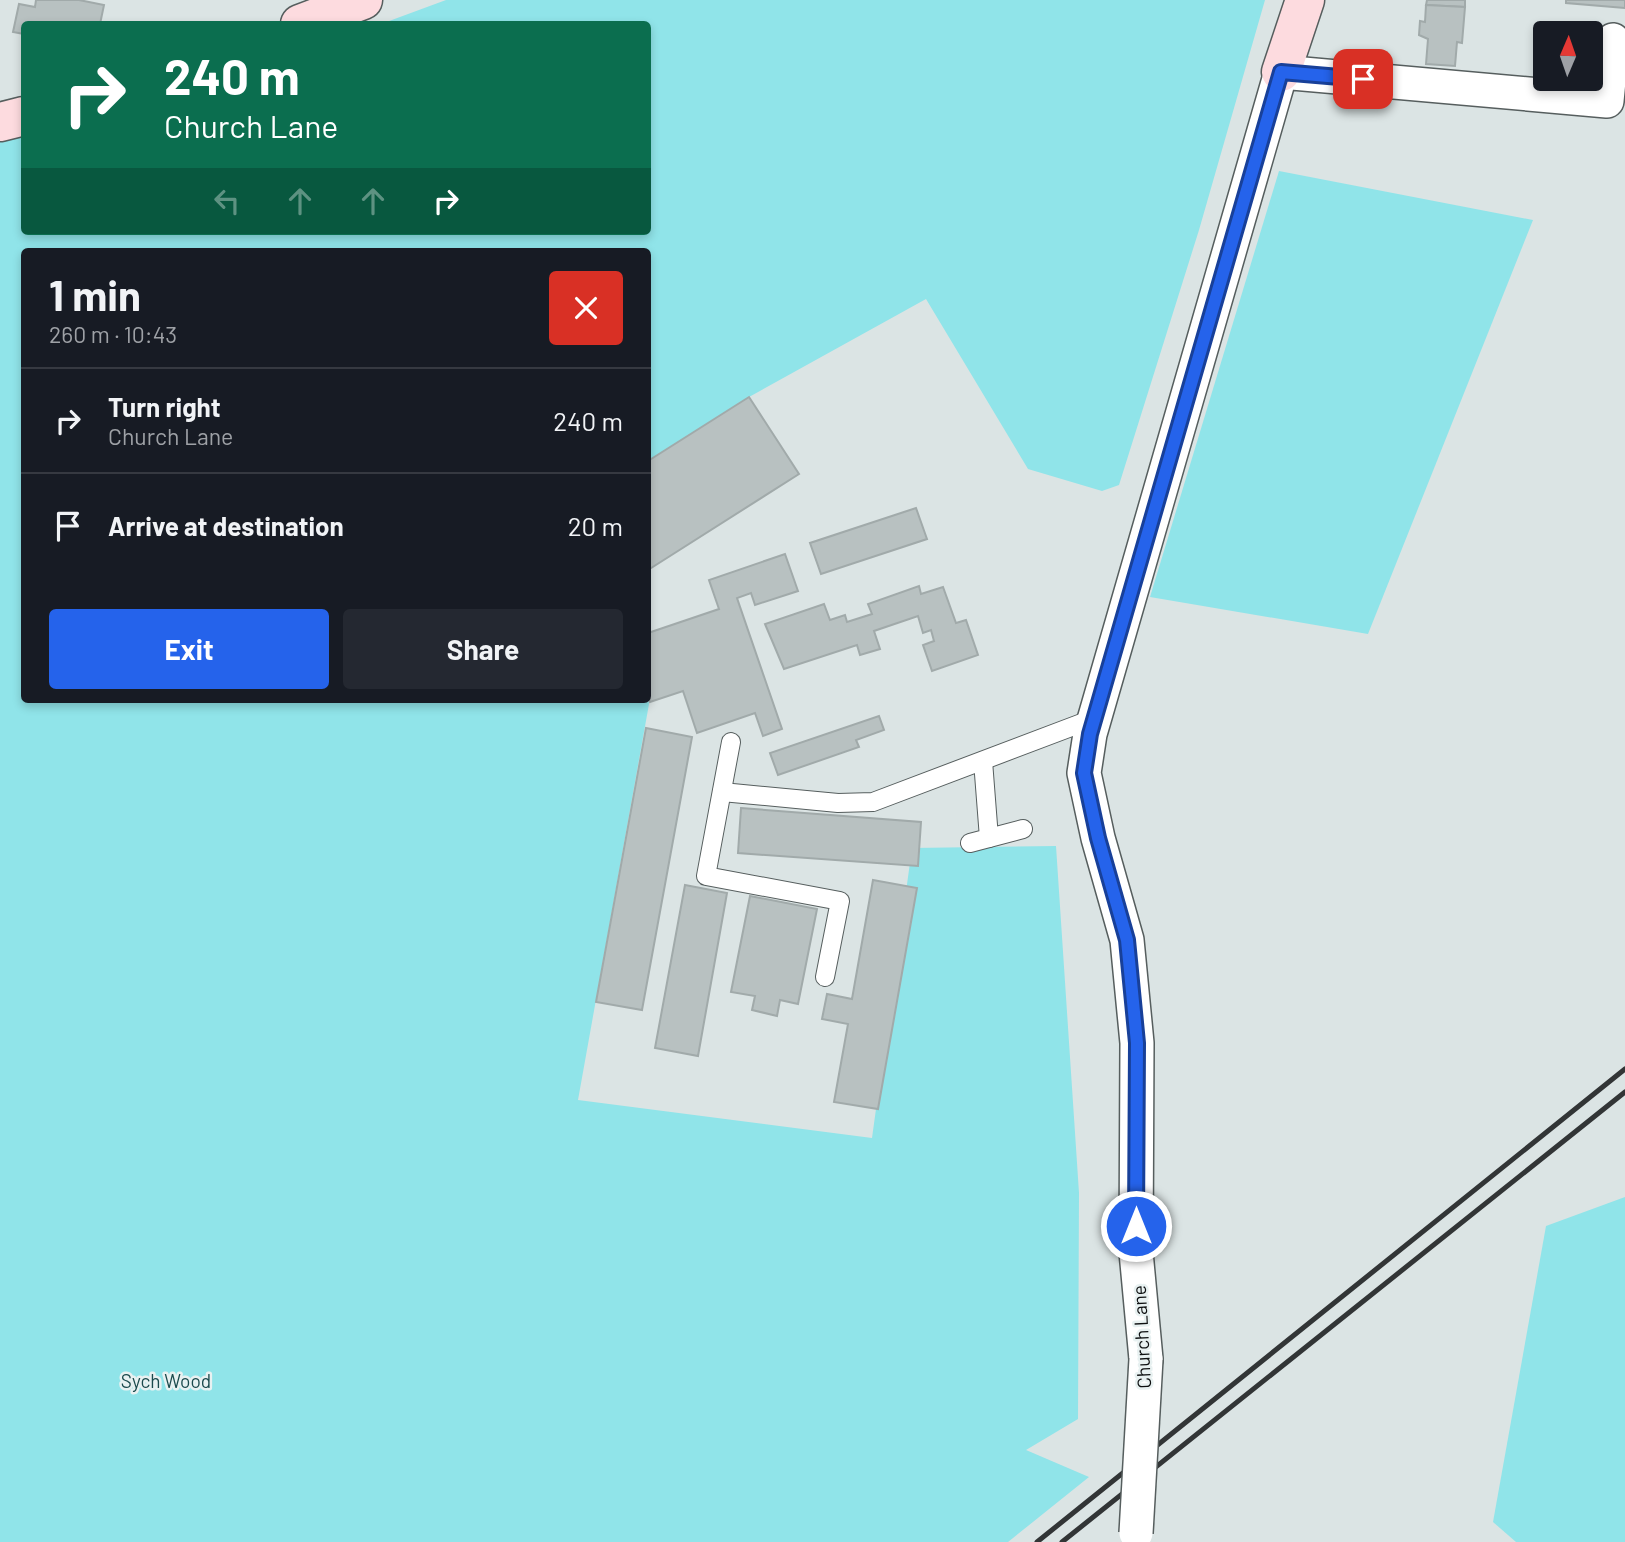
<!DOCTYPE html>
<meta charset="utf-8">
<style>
:root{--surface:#171b24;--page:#242831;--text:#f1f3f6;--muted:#9ea1a6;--line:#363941;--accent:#2563eb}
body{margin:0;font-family:Barlow,sans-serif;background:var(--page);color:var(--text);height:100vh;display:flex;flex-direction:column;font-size:26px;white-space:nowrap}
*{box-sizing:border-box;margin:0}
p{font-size:23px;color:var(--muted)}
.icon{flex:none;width:38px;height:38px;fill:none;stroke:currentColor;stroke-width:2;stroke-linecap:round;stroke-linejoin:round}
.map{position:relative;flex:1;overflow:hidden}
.panel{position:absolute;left:21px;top:248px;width:630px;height:455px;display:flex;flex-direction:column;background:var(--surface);border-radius:7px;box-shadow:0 4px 10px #0003}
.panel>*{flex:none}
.banner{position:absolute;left:21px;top:21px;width:630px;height:214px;border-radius:7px;box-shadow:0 4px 10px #0003;background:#0b6e4f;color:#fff;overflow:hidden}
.needle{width:46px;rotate:2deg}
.fabs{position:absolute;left:1533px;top:21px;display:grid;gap:14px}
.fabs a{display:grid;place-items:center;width:70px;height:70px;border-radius:7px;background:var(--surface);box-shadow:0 4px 10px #0003;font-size:35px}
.pin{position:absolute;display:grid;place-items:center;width:60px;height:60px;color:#fff;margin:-30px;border-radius:14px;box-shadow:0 4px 10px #0006}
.me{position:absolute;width:77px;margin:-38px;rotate:0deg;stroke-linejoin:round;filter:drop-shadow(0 0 5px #0008)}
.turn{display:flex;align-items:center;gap:24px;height:147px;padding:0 28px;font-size:32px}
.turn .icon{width:91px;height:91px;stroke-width:2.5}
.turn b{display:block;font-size:49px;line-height:60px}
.lanes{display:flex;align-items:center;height:66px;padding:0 28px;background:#0003;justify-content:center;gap:35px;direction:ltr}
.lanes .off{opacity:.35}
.round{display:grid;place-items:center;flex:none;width:74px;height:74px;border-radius:7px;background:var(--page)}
.overview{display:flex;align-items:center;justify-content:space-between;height:119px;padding:0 28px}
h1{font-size:42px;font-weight:700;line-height:52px}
.button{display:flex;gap:14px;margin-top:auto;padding:14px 28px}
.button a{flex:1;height:80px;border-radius:7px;background:var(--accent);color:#fff;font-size:28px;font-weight:700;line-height:80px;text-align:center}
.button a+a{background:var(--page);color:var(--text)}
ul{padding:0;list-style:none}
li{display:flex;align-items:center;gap:21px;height:105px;padding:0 28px;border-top:2px solid var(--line)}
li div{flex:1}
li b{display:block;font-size:26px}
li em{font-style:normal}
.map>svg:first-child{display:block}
.green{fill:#90e4e9}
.building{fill:#b8c1c1;stroke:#a1aaaa;stroke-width:2}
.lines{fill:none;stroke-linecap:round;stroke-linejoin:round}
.lane-casing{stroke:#565e5e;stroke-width:20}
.street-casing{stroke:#565e5e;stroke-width:36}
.secondary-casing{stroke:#565e5e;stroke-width:41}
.lane{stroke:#fff;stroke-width:18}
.street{stroke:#fff;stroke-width:33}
.secondary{stroke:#fddbdf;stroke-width:38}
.rail{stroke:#323536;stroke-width:5}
.street-bridge-casing{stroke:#565e5e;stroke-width:36;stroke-linecap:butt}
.street-bridge{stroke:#fff;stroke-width:33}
.route-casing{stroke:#184099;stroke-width:18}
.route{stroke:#2563eb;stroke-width:12}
.labels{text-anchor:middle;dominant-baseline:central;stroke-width:5;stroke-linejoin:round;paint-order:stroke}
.street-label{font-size:19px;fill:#0d0f10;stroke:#e8f1f1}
.park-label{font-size:19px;fill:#1b4a4d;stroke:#e8f1f1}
</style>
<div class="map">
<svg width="1625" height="1542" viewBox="0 0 1625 1542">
<rect width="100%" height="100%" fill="#dbe4e4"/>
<g class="green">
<polygon points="446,0 1265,0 1199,230 1119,485 1102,491 1028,469 926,299 749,397 648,461 648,252 24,252 24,700 648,700 648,698 649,704 578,1100 872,1138 912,848 1056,846 1079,1193 1078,1419 1026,1450 1089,1477 1008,1542 0,1542 0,134 24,130 24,231 648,231 648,24 381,24"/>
<polygon points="1279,171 1533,220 1368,634 1150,597"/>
<polygon points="1625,1197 1625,1542 1516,1542 1493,1522 1546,1226"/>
</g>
<g class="building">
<polygon points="36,0 79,0 104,5 100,24 24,24 24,34 13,32 19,4 35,7"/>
<polygon points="1427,0 1465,0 1465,7 1426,5"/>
<polygon points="1566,0 1625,0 1625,8 1566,3"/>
<polygon points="1426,5 1465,7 1462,43 1457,42 1455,66 1426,64 1428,39 1419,35 1420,21 1425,22"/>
<polygon points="749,397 799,474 648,570 648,461"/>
<polygon points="916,508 927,539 821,574 810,543"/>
<polygon points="785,554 798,591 755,605 751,593 737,598 782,729 763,736 755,713 697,733 683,691 650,702 648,696 648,633 719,609 709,580"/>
<polygon points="919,586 921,594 943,587 956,623 966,620 978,655 932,671 923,645 934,641 931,630 923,633 918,616 874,631 880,649 860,655 857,645 784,669 765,624 824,604 830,620 845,615 847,622 872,614 868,604"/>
<polygon points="879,716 884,730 856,740 859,747 778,775 770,753"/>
<polygon points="646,728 692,737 642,1010 596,1002"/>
<polygon points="741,808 921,822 918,866 738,853"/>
<polygon points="873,880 917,888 878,1109 834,1102 848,1024 822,1019 827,994 852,999"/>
<polygon points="685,885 727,893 698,1056 655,1048"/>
<polygon points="750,896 817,909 798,1004 780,1000 777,1016 752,1010 755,996 731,992"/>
</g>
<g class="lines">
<defs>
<g id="lane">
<polyline points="731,742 706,876 840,901 825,977"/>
<polyline points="722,792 838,803 873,802 1095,718"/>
<polyline points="989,838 1023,829"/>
<polyline points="970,843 989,838 983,761"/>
</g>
<polyline id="street" points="1146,1359 1136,1252 1137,1043 1127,940 1098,838 1084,773 1090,734 1281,72 1607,101 1613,40"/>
<g id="secondary">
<polyline points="300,24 363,0"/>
<polyline points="1281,72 1305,0"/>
<polyline points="0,122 24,116"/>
</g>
</defs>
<use href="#lane" class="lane-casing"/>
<use href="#street" class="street-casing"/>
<use href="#secondary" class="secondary-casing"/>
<use href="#lane" class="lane"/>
<use href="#street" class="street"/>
<use href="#secondary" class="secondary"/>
<g class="rail">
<polyline points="1037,1542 1625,1069"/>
<polyline points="1062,1542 1625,1092"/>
</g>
<defs>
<polyline id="street-bridge" points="1136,1533 1146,1359"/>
</defs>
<use href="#street-bridge" class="street-bridge-casing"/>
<use href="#street-bridge" class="street-bridge"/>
</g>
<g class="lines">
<defs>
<polyline id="route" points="1136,1226 1137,1043 1127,940 1098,838 1084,773 1090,734 1281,72 1363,79"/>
</defs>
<use href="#route" class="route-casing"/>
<use href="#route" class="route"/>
</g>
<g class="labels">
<g class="street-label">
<text transform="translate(1141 1337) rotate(-93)">Church Lane</text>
</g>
<g class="park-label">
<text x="166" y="1380">Sych Wood</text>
</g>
</g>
</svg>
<div class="fabs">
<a><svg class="needle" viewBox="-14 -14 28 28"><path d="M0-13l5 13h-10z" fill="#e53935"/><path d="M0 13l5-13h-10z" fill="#9ea1a6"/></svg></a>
</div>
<div class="pin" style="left:1363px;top:79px;background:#d93025"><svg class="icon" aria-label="arrive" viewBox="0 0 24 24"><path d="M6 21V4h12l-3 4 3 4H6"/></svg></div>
<svg class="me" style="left:1136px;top:1226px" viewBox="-20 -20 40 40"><circle r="17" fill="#2563eb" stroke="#fff" stroke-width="3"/><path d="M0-11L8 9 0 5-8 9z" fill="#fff"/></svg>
<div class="banner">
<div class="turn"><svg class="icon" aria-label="right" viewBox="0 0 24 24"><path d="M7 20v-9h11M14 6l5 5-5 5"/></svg><div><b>240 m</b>Church Lane</div></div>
<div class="lanes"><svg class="icon off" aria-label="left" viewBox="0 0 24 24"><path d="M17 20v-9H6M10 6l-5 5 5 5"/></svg><svg class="icon off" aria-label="ahead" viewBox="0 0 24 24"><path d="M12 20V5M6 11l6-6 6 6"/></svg><svg class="icon off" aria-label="ahead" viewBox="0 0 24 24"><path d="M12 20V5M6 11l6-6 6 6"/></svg><svg class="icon" aria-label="right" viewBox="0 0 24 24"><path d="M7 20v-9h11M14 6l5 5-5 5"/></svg></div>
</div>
<section class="panel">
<div class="overview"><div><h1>1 min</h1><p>260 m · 10:43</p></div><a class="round" style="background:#d93025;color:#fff"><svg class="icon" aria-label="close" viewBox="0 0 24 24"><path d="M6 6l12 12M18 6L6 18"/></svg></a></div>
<ul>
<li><svg class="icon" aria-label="right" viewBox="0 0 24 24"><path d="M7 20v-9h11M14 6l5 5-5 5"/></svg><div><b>Turn right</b><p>Church Lane</p></div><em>240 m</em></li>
<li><svg class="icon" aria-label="arrive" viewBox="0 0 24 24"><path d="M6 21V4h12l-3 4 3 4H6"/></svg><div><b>Arrive at destination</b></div><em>20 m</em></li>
</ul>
<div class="button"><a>Exit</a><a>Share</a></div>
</section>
</div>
